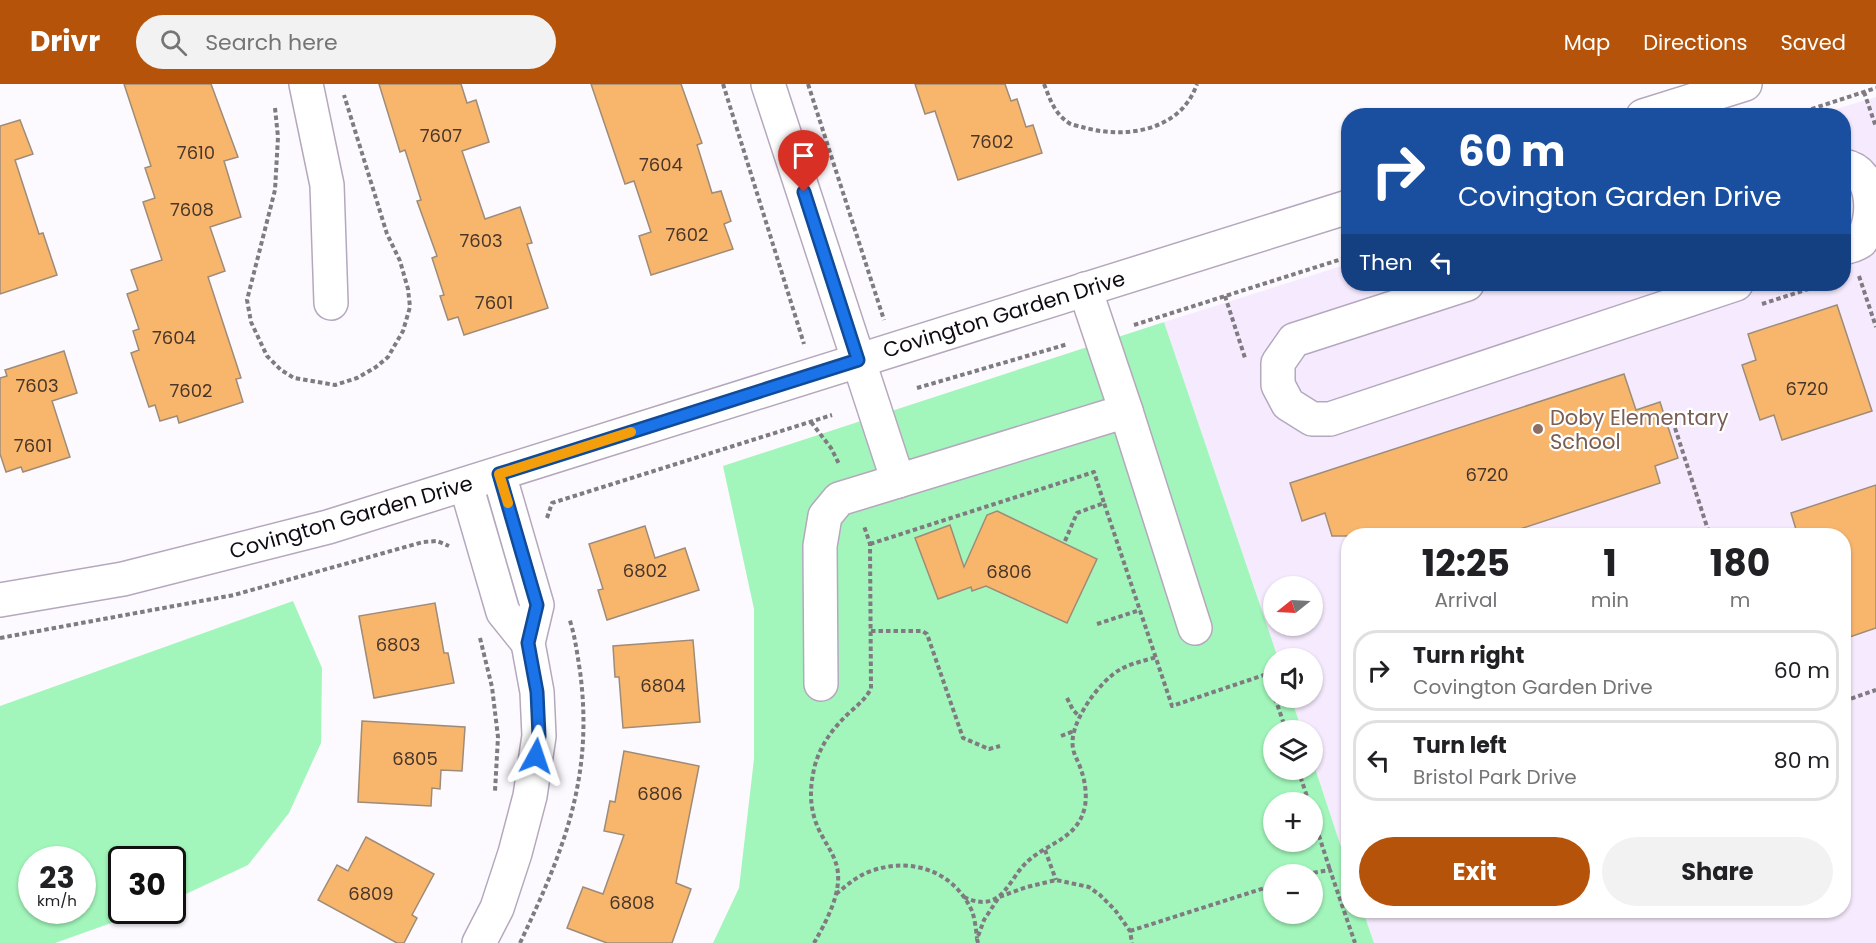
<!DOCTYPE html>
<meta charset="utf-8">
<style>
:root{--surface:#fff;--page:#f2f2f2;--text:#202124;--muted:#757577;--line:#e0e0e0;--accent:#b45309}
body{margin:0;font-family:Poppins,sans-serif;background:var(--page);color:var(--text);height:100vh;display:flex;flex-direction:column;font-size:22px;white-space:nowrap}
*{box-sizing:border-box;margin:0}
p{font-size:20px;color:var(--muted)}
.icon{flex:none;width:33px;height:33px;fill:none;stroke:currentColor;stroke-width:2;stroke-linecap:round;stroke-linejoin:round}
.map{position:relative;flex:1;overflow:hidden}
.panel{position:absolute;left:1341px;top:444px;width:510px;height:390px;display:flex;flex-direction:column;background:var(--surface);border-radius:24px;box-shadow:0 2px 4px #0004}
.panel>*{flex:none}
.banner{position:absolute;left:1341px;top:24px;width:510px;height:183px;border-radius:24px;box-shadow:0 2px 4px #0004;background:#1a4fa0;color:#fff;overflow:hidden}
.needle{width:39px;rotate:252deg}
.fabs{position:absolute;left:1263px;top:492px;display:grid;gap:12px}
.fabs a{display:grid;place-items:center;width:60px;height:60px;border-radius:50%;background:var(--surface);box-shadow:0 2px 4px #0004;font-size:30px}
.speed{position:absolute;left:18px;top:762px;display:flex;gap:12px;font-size:30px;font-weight:700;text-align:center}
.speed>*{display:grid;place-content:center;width:78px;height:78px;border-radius:50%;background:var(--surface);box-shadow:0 2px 4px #0004;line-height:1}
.speed small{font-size:15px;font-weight:400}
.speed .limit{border:3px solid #111;border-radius:9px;background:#fff;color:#111}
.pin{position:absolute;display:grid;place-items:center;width:51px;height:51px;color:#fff;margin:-62px -26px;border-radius:50% 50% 50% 0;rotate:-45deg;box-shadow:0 0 6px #0007}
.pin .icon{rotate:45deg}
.me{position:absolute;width:66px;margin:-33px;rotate:5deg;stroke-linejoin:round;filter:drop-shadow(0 0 4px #0008)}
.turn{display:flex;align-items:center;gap:21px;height:126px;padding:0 18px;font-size:27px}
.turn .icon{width:78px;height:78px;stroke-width:2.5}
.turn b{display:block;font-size:42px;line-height:51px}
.then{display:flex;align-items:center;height:57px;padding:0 18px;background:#0003;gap:12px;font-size:22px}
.eta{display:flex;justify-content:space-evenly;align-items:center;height:102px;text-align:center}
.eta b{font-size:36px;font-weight:700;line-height:42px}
.cta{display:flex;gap:12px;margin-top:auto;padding:12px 18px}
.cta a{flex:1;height:69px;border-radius:36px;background:var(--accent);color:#fff;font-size:24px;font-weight:700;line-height:69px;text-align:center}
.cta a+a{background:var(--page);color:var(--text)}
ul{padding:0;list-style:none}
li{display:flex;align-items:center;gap:18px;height:81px;margin:0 12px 9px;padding:0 6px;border:3px solid var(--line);border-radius:24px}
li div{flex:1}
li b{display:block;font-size:22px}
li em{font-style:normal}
header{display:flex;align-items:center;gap:36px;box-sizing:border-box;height:84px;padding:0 30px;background:var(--accent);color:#fff}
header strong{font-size:28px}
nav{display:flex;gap:33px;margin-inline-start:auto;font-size:21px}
.search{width:420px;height:54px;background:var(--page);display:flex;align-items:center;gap:15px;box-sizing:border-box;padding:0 21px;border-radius:33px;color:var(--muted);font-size:22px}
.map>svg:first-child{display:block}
.built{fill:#f6ebfe;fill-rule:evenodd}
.green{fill:#a2f6bb;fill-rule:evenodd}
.building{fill:#f8b66d;stroke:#9e8c79;stroke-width:1.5}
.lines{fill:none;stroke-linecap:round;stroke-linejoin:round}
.minor-casing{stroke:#b5a8be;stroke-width:36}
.path{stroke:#7f7b81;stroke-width:4;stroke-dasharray:4.5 3;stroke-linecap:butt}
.minor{stroke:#fff;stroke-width:33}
.route-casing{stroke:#114b97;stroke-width:15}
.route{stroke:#1a73e8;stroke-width:10}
.slow{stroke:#f59e0b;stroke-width:10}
.education-dot{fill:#8d6e63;stroke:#fff;stroke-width:2}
.labels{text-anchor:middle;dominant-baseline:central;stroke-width:4.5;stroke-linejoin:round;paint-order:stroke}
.number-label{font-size:18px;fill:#493629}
.street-label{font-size:21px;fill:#0f0b12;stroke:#fff}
.education-label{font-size:21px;fill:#785e54;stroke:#fff;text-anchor:start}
</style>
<header>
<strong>Drivr</strong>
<div class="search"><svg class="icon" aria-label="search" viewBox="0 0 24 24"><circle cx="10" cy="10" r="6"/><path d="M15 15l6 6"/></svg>Search here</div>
<nav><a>Map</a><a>Directions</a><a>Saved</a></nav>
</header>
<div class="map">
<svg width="1876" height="859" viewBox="0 0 1876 859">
<rect width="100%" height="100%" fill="#fdfaff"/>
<path class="built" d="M 1876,13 L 1876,859 L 1374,859 L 1363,827 L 1844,826 L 1844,452 L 1348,452 L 1348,784 L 1313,678 L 1312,646 L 1302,646 L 1291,614 L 1312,614 L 1312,574 L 1278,574 L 1164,238 L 1348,180 L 1348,200 L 1844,200 L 1844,32 L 1816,31 ZM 1274,502 L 1312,502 L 1312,542 L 1274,542 Z"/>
<g class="green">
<path d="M 1164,238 L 1278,574 L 1274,574 L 1274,614 L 1291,614 L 1302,646 L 1274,646 L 1274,686 L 1312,686 L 1313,678 L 1348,784 L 1348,826 L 1363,827 L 1374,859 L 713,859 L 739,804 L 754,675 L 754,525 L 723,382 ZM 1274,718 L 1312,718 L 1312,758 L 1274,758 ZM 1274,790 L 1312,790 L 1312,830 L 1274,830 Z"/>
<path d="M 293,517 L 322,584 L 321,659 L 289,729 L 248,781 L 173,816 L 172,776 L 122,776 L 122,826 L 145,827 L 55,859 L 0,859 L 0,622 ZM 32,776 L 82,776 L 82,826 L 32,826 Z"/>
</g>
<g class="building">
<polygon points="124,0 211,0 238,73 224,77 241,133 210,143 225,187 208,193 241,294 236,295 243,318 179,339 177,332 160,337 155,321 149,323 131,269 139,266 133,247 139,245 127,210 138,206 131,186 162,176 143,118 155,114 145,84 151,82"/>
<polygon points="379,0 461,0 467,19 476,16 489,58 462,67 485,135 520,123 532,159 527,160 548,224 464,251 458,233 448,236 440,212 444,211 432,174 437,172 417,117 421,116 405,66 400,68"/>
<polygon points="591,0 681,0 702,59 697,61 712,109 721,107 731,137 724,140 733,165 651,191 639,152 651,148 634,97 625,100"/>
<polygon points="915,0 1005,0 1011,17 1017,15 1026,43 1033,41 1042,69 958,96 935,27 925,30"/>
<polygon points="20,36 33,70 15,76 39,150 43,149 57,191 0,210 0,42"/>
<polygon points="1837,221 1872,327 1782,356 1774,331 1760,336 1742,281 1756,276 1748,250"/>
<polygon points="64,267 77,309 52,317 70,373 23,388 21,383 6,388 0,370 0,294 7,292 5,286"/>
<polygon points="1624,290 1636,326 1660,318 1678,374 1655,382 1660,399 1499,452 1332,452 1325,429 1302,437 1290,399"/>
<polygon points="1876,401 1876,544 1844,555 1844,452 1798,452 1791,429"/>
<polygon points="997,427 1097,475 1067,539 986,502 972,507 971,503 938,515 915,454 950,441 964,483 987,431"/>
<polygon points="645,442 655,474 685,464 699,506 607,536 598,506 603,505 589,460"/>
<polygon points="435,519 444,569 448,569 454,599 374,614 359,532"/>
<polygon points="693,556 700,638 623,644 619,593 615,593 613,562"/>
<polygon points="362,637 465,643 462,687 441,686 440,705 432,704 431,722 358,718"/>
<polygon points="624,667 699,682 676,799 691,805 672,859 607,859 567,844 583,803 603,810 624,751 604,747 610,717 615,718"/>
<polygon points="366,753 434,790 412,831 417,834 404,859 397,859 318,816 337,781 348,787"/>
</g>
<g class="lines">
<defs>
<g id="minor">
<polyline points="306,0 327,101 331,219"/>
<polyline points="768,0 898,397 1126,327"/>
<polyline points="1643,32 1745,0"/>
<path d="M 1844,82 C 1876,87 1876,137 1861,157 C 1857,161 1849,162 1844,164"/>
<polyline points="1467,200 1294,256 1278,279 1278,301 1288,320 1312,335 1330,335 1736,200"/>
<polyline points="1085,205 1126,327 1195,544"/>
<polyline points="466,401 503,528 528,559"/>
<polyline points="0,516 123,495 328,443 1348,123"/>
<polyline points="821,600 820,462 825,432 839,415 898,397"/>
<polyline points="479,859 497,824 515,769 530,712 539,652 537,608 528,559 537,521 499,390"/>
</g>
</defs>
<use href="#minor" class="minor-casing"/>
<g class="path">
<polyline points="723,0 804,260"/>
<polyline points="808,0 884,236"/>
<path d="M 1044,0 C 1050,15 1054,29 1069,39 C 1072,41 1078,42 1082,43 C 1113,52 1154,51 1180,27 C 1188,19 1193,11 1197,0"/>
<polyline points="1864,8 1876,43"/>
<polyline points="275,24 278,53 275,106 247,216 251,238 267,272 281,286 294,294 335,301 357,294 376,283 388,273 403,247 410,223 408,205 400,177 387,150 344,11"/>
<polyline points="1790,32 1876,4"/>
<polyline points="1859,192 1876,243"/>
<polyline points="1225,212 1245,274"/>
<polyline points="1762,220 1824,200"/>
<polyline points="1134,241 1348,173"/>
<polyline points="917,304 1068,260"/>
<polyline points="811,338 831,364 839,380"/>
<polyline points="1675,344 1710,452"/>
<polyline points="547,434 552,419 832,331"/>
<polyline points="1065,457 1077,429 1104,419 1172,622 1267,590 1274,609"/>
<polyline points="870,460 1094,388 1104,419"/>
<polyline points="1097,540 1140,526"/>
<polyline points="871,547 922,547 927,550 963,654 989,665 1000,662"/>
<polyline points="0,554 234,511 423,458 437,457 449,462"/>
<polyline points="480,554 492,603 498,653 495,707"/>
<polyline points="1067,614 1073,626 1080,633"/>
<polyline points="1275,614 1286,646"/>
<polyline points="1844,617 1876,606"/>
<polyline points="1061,652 1074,647"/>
<polyline points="1298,686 1309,718"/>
<polyline points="1312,730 1330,786"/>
<polyline points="1045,766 1056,796"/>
<polyline points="1306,790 1330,786 1355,859"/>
<path d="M 836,810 C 847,801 857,792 871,787 C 911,773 953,786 972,827 C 975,835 976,846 977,854"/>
<path d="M 964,813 C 975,818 987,821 998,813 C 1007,807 1016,789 1024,781 C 1044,759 1078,757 1085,722 C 1087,711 1085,696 1081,686 C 1079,678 1074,672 1073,664 C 1068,640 1100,596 1121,585 C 1132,579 1144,577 1156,573"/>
<polyline points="1130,847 1274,801"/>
<path d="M 520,859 C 564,766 594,693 580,587 C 577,569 575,551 569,534"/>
<path d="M 814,859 C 825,840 840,812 838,790 C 837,774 827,762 820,748 C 809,726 809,705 815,681 C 821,660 833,644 850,628 C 859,620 865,615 871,605 L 870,460 L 864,442"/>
<polyline points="978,859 977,855 984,836 999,813 1027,803 1056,796 1089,803 1100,811 1115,826 1130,847 1132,859"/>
</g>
<use href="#minor" class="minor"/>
</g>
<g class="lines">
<defs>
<polyline id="route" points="536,672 539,652 537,608 528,559 537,521 499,390 858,276 804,108"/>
</defs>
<use href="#route" class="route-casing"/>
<use href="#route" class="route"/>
<polyline class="slow" points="508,419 499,390 631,348"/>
</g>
<circle class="education-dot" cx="1538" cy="345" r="6"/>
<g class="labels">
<g class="number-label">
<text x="441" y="51">7607</text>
<text x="992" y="57">7602</text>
<text x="196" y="68">7610</text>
<text x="661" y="80">7604</text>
<text x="192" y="125">7608</text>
<text x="687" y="150">7602</text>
<text x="481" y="156">7603</text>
<text x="494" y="218">7601</text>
<text x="174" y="253">7604</text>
<text x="37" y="301">7603</text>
<text x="1807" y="304">6720</text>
<text x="191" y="306">7602</text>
<text x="33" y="361">7601</text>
<text x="1487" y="390">6720</text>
<text x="645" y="486">6802</text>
<text x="1009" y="487">6806</text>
<text x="398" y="560">6803</text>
<text x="663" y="601">6804</text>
<text x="415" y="674">6805</text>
<text x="660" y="709">6806</text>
<text x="371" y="809">6809</text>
<text x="632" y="818">6808</text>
</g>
<g class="street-label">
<text transform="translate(1004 230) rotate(-17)">Covington Garden Drive</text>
<text transform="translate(351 433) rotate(-16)">Covington Garden Drive</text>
</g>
<g class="education-label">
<text x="1550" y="333">Doby Elementary<tspan x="1550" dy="24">School</tspan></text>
</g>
</g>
</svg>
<div class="fabs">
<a><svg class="needle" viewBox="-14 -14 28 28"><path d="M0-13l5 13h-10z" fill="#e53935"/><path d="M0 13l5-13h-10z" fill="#757577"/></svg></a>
<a><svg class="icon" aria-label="sound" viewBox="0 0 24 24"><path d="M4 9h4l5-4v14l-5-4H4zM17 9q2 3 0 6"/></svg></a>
<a><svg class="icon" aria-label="layers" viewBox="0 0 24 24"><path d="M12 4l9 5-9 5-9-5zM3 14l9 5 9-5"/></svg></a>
<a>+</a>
<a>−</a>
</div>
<div class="speed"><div>23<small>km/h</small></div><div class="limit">30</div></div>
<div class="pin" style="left:804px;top:108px;background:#d93025"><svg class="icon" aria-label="arrive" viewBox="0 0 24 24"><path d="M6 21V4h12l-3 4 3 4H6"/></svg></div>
<svg class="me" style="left:536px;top:672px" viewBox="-20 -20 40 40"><path d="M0-17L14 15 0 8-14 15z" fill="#1a73e8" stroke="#fff" stroke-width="4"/></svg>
<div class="banner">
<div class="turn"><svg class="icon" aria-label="right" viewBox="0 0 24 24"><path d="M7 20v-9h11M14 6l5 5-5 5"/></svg><div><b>60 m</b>Covington Garden Drive</div></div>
<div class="then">Then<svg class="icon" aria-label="left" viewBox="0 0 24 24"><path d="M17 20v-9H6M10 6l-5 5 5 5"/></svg></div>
</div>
<section class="panel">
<div class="eta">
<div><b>12:25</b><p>Arrival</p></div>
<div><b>1</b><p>min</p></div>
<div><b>180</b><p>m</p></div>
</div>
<ul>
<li><svg class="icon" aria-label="right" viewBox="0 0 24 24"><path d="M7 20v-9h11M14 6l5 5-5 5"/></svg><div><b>Turn right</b><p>Covington Garden Drive</p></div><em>60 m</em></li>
<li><svg class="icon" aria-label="left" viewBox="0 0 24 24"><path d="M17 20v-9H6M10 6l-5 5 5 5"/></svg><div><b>Turn left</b><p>Bristol Park Drive</p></div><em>80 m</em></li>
</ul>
<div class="cta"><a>Exit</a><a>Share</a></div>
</section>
</div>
